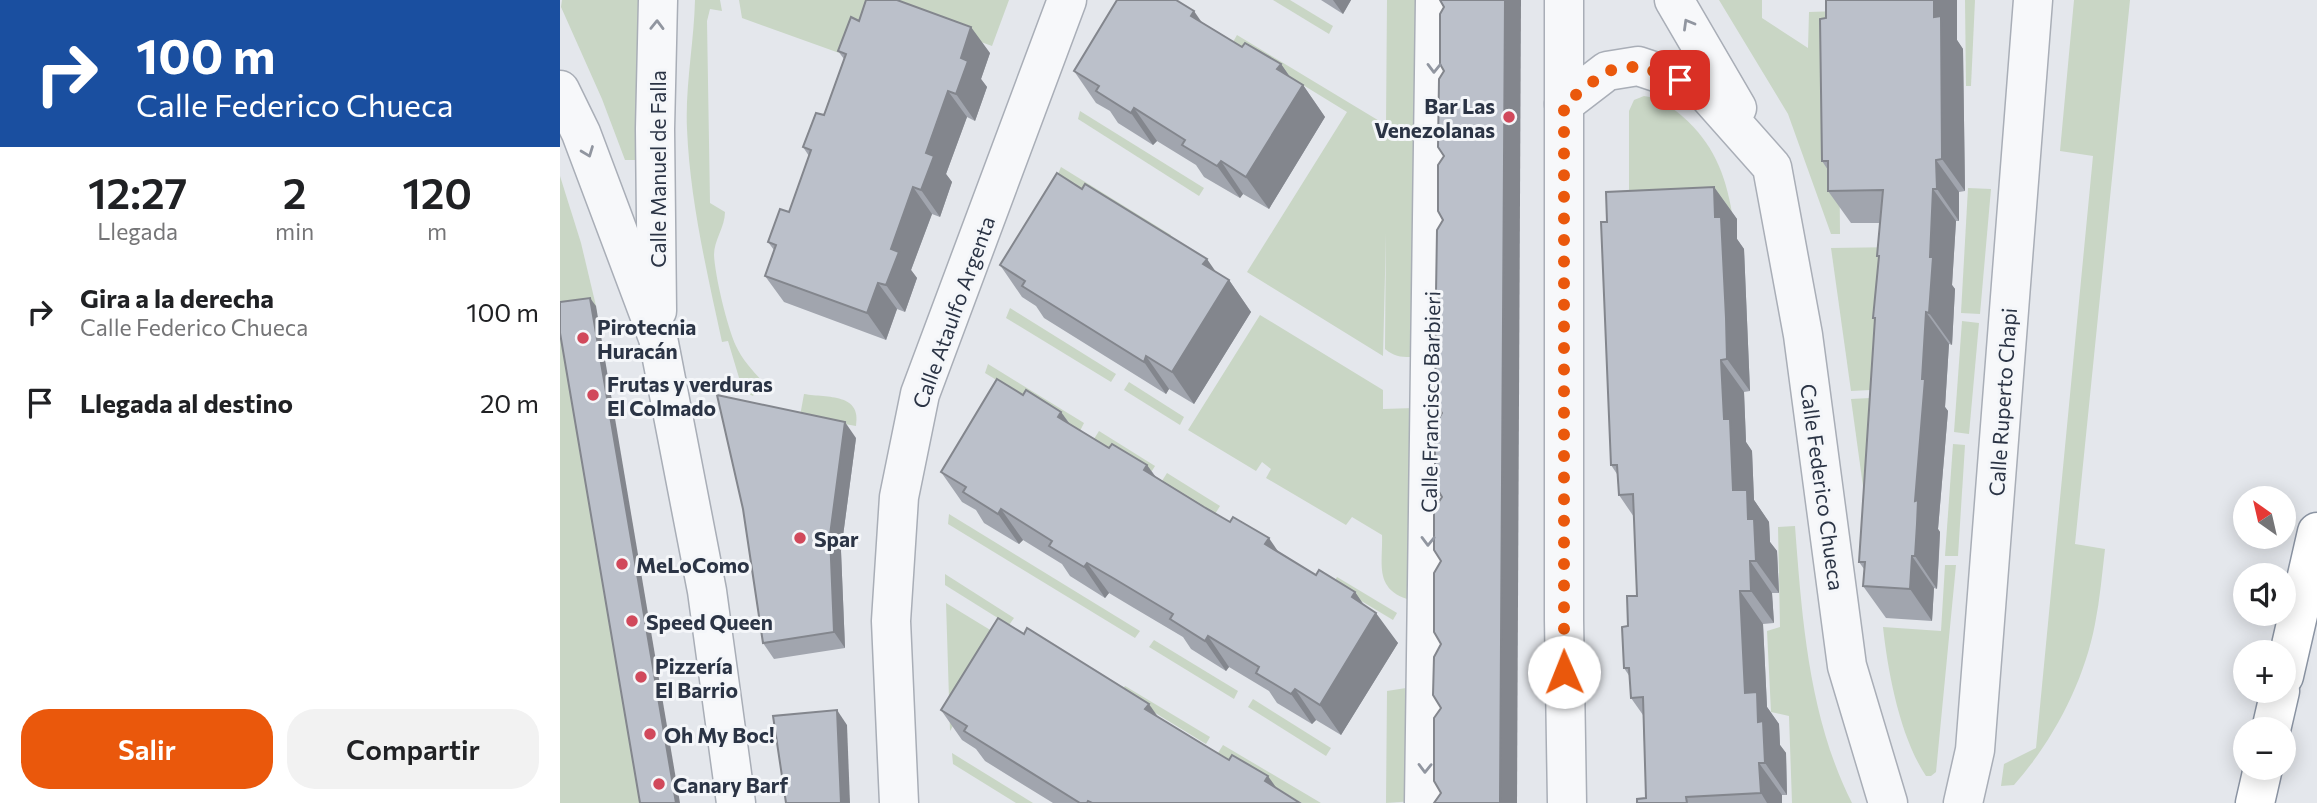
<!DOCTYPE html>
<html lang="es">
<meta charset="utf-8">
<style>
:root{--surface:#fff;--page:#f2f2f2;--text:#202124;--muted:#757577;--accent:#ea580c}
body{margin:0;font-family:Commissioner,sans-serif;background:var(--page);color:var(--text);height:100vh;display:flex;flex-direction:column;font-size:26px;white-space:nowrap}
*{box-sizing:border-box;margin:0}
p{font-size:23px;color:var(--muted)}
.icon{flex:none;width:38px;height:38px;fill:none;stroke:currentColor;stroke-width:2;stroke-linecap:round;stroke-linejoin:round}
.map{position:relative;flex:1;overflow:hidden}
.panel{display:flex;flex-direction:column;background:var(--surface);width:560px}
.panel>*{flex:none}
.top-card{background:#1a4fa0;color:#fff;overflow:hidden}
.needle{width:46px;rotate:326deg}
.buttons{position:absolute;left:1673px;top:486px;display:grid;gap:14px}
.buttons a{display:grid;place-items:center;width:63px;height:63px;border-radius:50%;background:var(--surface);box-shadow:0 4px 18px #0003;font-size:35px}
.pin{position:absolute;display:grid;place-items:center;width:60px;height:60px;color:#fff;margin:-30px;border-radius:14px;box-shadow:0 4px 10px #0006}
.me{position:absolute;width:77px;margin:-38px;rotate:359deg;stroke-linejoin:round;filter:drop-shadow(0 0 5px #0008)}
.turn{display:flex;align-items:center;gap:24px;height:147px;padding:0 21px;font-size:32px}
.turn .icon{width:91px;height:91px;stroke-width:2.5}
.turn b{display:block;font-size:49px;line-height:60px}
.eta{display:flex;justify-content:space-evenly;align-items:center;height:119px;text-align:center}
.eta b{font-size:42px;font-weight:600;line-height:49px}
.action{display:flex;gap:14px;margin-top:auto;padding:14px 21px}
.action a{flex:1;height:80px;border-radius:28px;background:var(--accent);color:#fff;font-size:28px;font-weight:600;line-height:80px;text-align:center}
.action a+a{background:var(--page);color:var(--text)}
ul{padding:0;list-style:none}
li{display:flex;align-items:center;gap:21px;height:91px;padding:0 21px}
li div{flex:1}
li b{display:block;font-size:26px}
li em{font-style:normal}
main{display:flex;flex:1;min-height:0}
.map>svg:first-child{display:block}
.green{fill:#c9d6c5}
.lines{fill:none;stroke-linecap:round;stroke-linejoin:round}
.minor-casing{stroke:#a9aeb7;stroke-width:41}
.motorway-casing{stroke:#8b94a3;stroke-width:41}
.minor{stroke:#f7f8fa;stroke-width:38}
.motorway{stroke:#fff;stroke-width:38}
.wall{fill:#a1a5ae}
.shaded-wall{fill:#83868d}
.building{fill:#bbc0ca;stroke:#83868d;stroke-width:2}
.oneway{stroke:#9196a0}
.route{stroke:#ea580c;stroke-width:12;stroke-dasharray:0 21.6}
.poi-dot{fill:#d1495b;stroke:#f4f6f9;stroke-width:2.5}
.labels{text-anchor:middle;dominant-baseline:central;stroke-width:6;stroke-linejoin:round;paint-order:stroke}
.poi-label{font-size:21px;font-weight:bold;fill:#2b3445;stroke:#f4f6f9;text-anchor:start}
.street-label{font-size:21px;fill:#2b3445;stroke:#f4f6f9}
</style>
<main>
<section class="panel">
<div class="top-card">
<div class="turn"><svg class="icon" aria-label="right" viewBox="0 0 24 24"><path d="M7 20v-9h11M14 6l5 5-5 5"/></svg><div><b>100 m</b>Calle Federico Chueca</div></div>
</div>
<div class="eta">
<div><b>12:27</b><p>Llegada</p></div>
<div><b>2</b><p>min</p></div>
<div><b>120</b><p>m</p></div>
</div>
<ul>
<li><svg class="icon" aria-label="right" viewBox="0 0 24 24"><path d="M7 20v-9h11M14 6l5 5-5 5"/></svg><div><b>Gira a la derecha</b><p>Calle Federico Chueca</p></div><em>100 m</em></li>
<li><svg class="icon" aria-label="arrive" viewBox="0 0 24 24"><path d="M6 21V4h12l-3 4 3 4H6"/></svg><div><b>Llegada al destino</b></div><em>20 m</em></li>
</ul>
<div class="action"><a>Salir</a><a>Compartir</a></div>
</section>
<div class="map">
<svg width="1757" height="803" viewBox="0 0 1757 803">
<rect width="100%" height="100%" fill="#e4e7ec"/>
<g class="green">
<polygon points="2,0 82,0 77,71 75,160 65,160 42,99 1,7"/>
<path d="M 135,0 L 160,0 L 162,11 L 150,9 L 147,21 L 150,203 L 165,212 C 165,227 154,240 154,255 C 155,276 167,326 176,346 C 182,359 192,370 202,381 L 193,396 L 183,391 L 168,341 L 162,342 C 147,272 130,201 127,129 C 125,86 134,43 135,0 Z"/>
<polygon points="179,0 449,0 432,46 317,4 296,59 182,18"/>
<polygon points="713,0 730,0 773,26 769,34"/>
<path d="M 827,0 L 858,0 L 857,357 C 843,357 836,358 825,349 L 826,233 L 823,356 L 687,272 L 787,112 L 673,42 L 677,35 L 826,125 Z"/>
<polygon points="1159,0 1202,0 1202,18 1248,48 1249,12 1278,11 1280,234 1271,234 1228,114"/>
<polygon points="1405,0 1415,0 1411,86 1406,86"/>
<path d="M 1514,0 L 1570,0 L 1515,544 L 1545,549 C 1542,574 1540,599 1535,624 C 1524,682 1493,741 1454,785 L 1441,786 L 1444,764 L 1476,748 L 1533,156 L 1500,151 Z"/>
<path d="M 1084,96 C 1100,98 1110,106 1122,116 C 1153,143 1165,173 1172,213 L 1069,215 L 1069,111 L 1074,100 Z"/>
<polygon points="520,111 644,188 639,196 518,119"/>
<polygon points="501,167 611,235 607,241 498,174"/>
<polygon points="0,176 21,243 36,306 84,803 0,803"/>
<polygon points="1408,188 1431,189 1420,314 1401,313"/>
<polygon points="1339,247 1330,389 1291,391 1271,248"/>
<polygon points="450,308 556,374 551,382 446,318"/>
<path d="M 700,315 L 823,390 L 823,409 L 854,408 L 854,801 L 826,803 L 827,691 L 846,688 L 847,599 C 814,588 823,563 822,535 L 792,517 L 786,525 L 706,478 L 711,469 L 702,462 L 696,471 L 628,430 Z"/>
<polygon points="1402,321 1419,323 1409,434 1394,432"/>
<polygon points="428,364 524,423 520,431 425,373"/>
<polygon points="569,382 624,417 620,425 564,390"/>
<path d="M 244,394 C 268,398 302,393 296,426 L 240,416 Z"/>
<polygon points="1329,397 1317,588 1291,399"/>
<polygon points="539,431 595,466 590,474 534,439"/>
<polygon points="1393,444 1405,445 1398,556 1385,556"/>
<polygon points="607,473 660,506 655,514 602,481"/>
<polygon points="389,514 580,631 575,638 388,524"/>
<path d="M 1235,526 C 1242,619 1249,718 1292,803 L 1232,803 L 1229,716 L 1211,712 L 1207,631 L 1220,627 L 1218,527 Z"/>
<path d="M 1385,565 L 1396,565 L 1376,772 L 1371,776 L 1366,776 C 1340,737 1328,673 1323,627 L 1381,631 Z"/>
<polygon points="385,574 454,618 449,625 385,585"/>
<polygon points="777,577 837,613 833,620 773,584"/>
<polygon points="386,603 445,639 390,731"/>
<polygon points="594,640 678,691 674,699 589,647"/>
<polygon points="565,686 650,737 646,744 561,692"/>
<polygon points="693,699 771,748 766,756 688,707"/>
<polygon points="663,745 761,803 742,803 658,753"/>
<polygon points="392,753 473,803 456,803 393,764"/>
</g>
<g class="lines">
<defs>
<g id="minor">
<polyline points="1004,0 1004,620 1007,803"/>
<polyline points="1114,0 1177,108"/>
<polyline points="0,90 21,133 98,338 147,591 176,803"/>
<polyline points="1004,104 1047,71 1078,66 1141,87 1212,167 1243,335 1287,666 1328,803"/>
<polyline points="97,311 95,129 98,0"/>
<polyline points="339,803 331,621 339,497 360,394 507,0"/>
<polyline points="864,803 875,0"/>
<polyline points="1403,803 1415,750 1473,0"/>
</g>
<g id="motorway">
<polyline points="1724,676 1757,532"/>
<polyline points="1711,730 1720,691"/>
<polyline points="1695,803 1703,768"/>
</g>
</defs>
<use href="#minor" class="minor-casing"/>
<use href="#motorway" class="motorway-casing"/>
<use href="#minor" class="minor"/>
<use href="#motorway" class="motorway"/>
</g>
<g class="wall">
<polygon points="761,0 791,0 783,14"/>
<polygon points="1266,18 1397,40 1403,49 1405,191 1399,192 1399,221 1396,221 1392,285 1395,289 1392,345 1389,344 1385,407 1388,411 1378,529 1380,532 1379,556 1377,589 1374,588 1372,621 1326,618 1303,586 1304,569 1299,562 1315,321 1313,318 1319,258 1317,256 1320,223 1291,223 1268,191 1268,170 1262,161"/>
<polygon points="299,21 430,53 421,79 427,87 415,121 407,117 386,174 392,182 380,217 372,214 351,270 357,278 345,312 337,309 326,340 224,302 205,276 214,250 208,242 229,212 249,156 243,147 264,115 284,59 278,51"/>
<polygon points="643,23 682,47 721,64 730,77 743,85 765,117 709,209 683,194 680,198 644,177 636,165 597,141 593,145 558,123 550,111 536,103 514,71"/>
<polygon points="1154,187 1177,219 1177,239 1184,249 1190,391 1184,392 1186,442 1192,451 1194,500 1209,522 1210,542 1217,551 1219,593 1212,593 1214,623 1203,624 1207,707 1219,724 1220,745 1226,753 1227,795 1222,795 1222,803 1077,803 1086,798 1083,715 1071,698 1070,677 1064,668 1068,626 1077,596 1074,517 1059,495 1057,474 1051,465 1047,222"/>
<polygon points="440,265 656,272 669,280 691,312 634,404 609,389 606,394 484,318 476,306 462,297"/>
<polygon points="463,395 501,412 510,424 549,448 587,465 596,477 756,575 795,592 803,604 838,643 781,735 756,720 752,724 717,703 709,691 669,667 666,671 631,649 623,637 574,608 549,593 545,598 510,576 502,564 463,540 459,544 424,523 416,510 402,502 381,472"/>
<polygon points="296,438 281,551 285,648 214,659 203,643"/>
<polygon points="464,634 597,716 740,803 493,803 425,761 416,749 402,740 381,710"/>
</g>
<g class="shaded-wall">
<polygon points="773,0 791,0 783,14"/>
<polygon points="945,0 961,0 957,803 940,803"/>
<polygon points="1374,0 1397,0 1397,40 1403,49 1405,191 1382,159"/>
<polygon points="634,11 656,43 631,16"/>
<polygon points="411,27 430,53 421,79 427,87 415,121 396,94 401,58"/>
<polygon points="721,64 739,90 743,85 765,117 709,209 686,177 717,69"/>
<polygon points="388,91 407,117 386,174 392,182 380,217 361,190 366,153"/>
<polygon points="574,108 597,141 593,145 571,113"/>
<polygon points="1376,160 1399,192 1399,221 1377,189"/>
<polygon points="661,161 683,194 680,198 657,166"/>
<polygon points="353,187 372,214 351,270 357,278 345,312 326,285 331,249"/>
<polygon points="1154,187 1177,219 1177,239 1184,249 1190,391 1167,359 1155,217"/>
<polygon points="1373,189 1396,221 1392,285 1395,289 1392,345 1369,313 1370,257"/>
<polygon points="647,259 665,285 669,280 691,312 634,404 612,372 643,264"/>
<polygon points="318,283 337,309 326,340 307,313"/>
<polygon points="30,298 36,306 120,803 116,803"/>
<polygon points="1366,312 1389,344 1385,407 1388,411 1378,529 1380,532 1377,589 1355,556 1355,501"/>
<polygon points="586,356 609,389 606,394 584,362"/>
<polygon points="1161,360 1184,392 1186,442 1192,451 1194,500 1209,522 1210,542 1217,551 1219,593 1196,561 1188,519 1173,490 1164,419"/>
<polygon points="501,412 522,442 498,417"/>
<polygon points="285,422 296,438 281,551 285,648 274,632 270,535"/>
<polygon points="587,465 608,495 584,470"/>
<polygon points="441,509 463,540 459,544 438,514"/>
<polygon points="709,538 730,569 705,544"/>
<polygon points="1352,556 1374,588 1372,621 1350,589"/>
<polygon points="1190,561 1212,593 1214,623 1191,591"/>
<polygon points="527,563 549,593 545,598 524,567"/>
<polygon points="1180,591 1203,624 1207,707 1219,724 1220,745 1226,753 1227,795 1205,763 1198,722 1185,693"/>
<polygon points="795,592 813,618 816,613 838,643 781,735 760,705 792,597"/>
<polygon points="648,636 669,667 666,671 645,641"/>
<polygon points="735,689 756,720 752,724 731,694"/>
<polygon points="589,704 610,734 585,709"/>
<polygon points="277,710 287,725 290,803 281,803"/>
<polygon points="1199,763 1222,795 1222,803 1207,803 1201,793"/>
<polygon points="708,776 727,803 705,781"/>
</g>
<g class="building">
<polygon points="306,0 337,0 411,27 401,58 408,61 396,94 388,91 366,153 374,156 361,190 353,187 331,249 339,252 326,285 318,283 307,313 205,276 216,245 208,242 220,209 229,212 251,150 243,147 256,113 264,115 286,54 278,51 291,17 299,21"/>
<polygon points="557,0 616,0 634,11 631,16 682,47 685,43 721,64 717,69 743,85 686,177 661,161 657,166 622,145 625,140 574,108 571,113 536,91 539,86 514,71"/>
<polygon points="880,0 945,0 940,803 874,803 881,793 874,781 874,718 881,708 873,695 874,657 881,644 874,632 874,573 881,561 874,550 874,509 882,497 875,485 875,425 882,413 875,402 876,315 882,304 876,293 877,230 883,220 878,211 878,165 884,156 878,147 879,79 884,71 880,64 880,14 884,7"/>
<polygon points="1266,0 1374,0 1374,17 1381,16 1382,159 1376,160 1377,189 1373,189 1370,257 1373,257 1369,313 1366,312 1362,379 1365,379 1355,501 1358,500 1357,524 1355,556 1352,556 1350,589 1303,586 1305,562 1299,562 1315,318 1313,318 1319,256 1317,256 1323,190 1268,191 1268,161 1262,161 1260,19 1266,18"/>
<polygon points="497,173 522,189 525,184 647,259 643,264 669,280 612,372 586,356 584,362 462,286 465,281 440,265"/>
<polygon points="1154,187 1155,217 1161,217 1166,318 1167,359 1161,360 1164,419 1170,419 1173,490 1187,490 1188,519 1194,519 1196,561 1190,561 1191,591 1180,591 1185,693 1197,692 1198,722 1203,721 1205,763 1199,763 1201,793 1126,797 1127,803 1077,803 1077,799 1086,798 1083,697 1071,698 1069,668 1064,668 1062,627 1068,626 1067,596 1077,596 1073,494 1059,495 1057,465 1051,465 1041,222 1047,222 1046,192"/>
<polygon points="30,298 116,803 80,803 0,333 0,302"/>
<polygon points="437,379 463,395 466,390 501,412 498,417 549,448 552,444 587,465 584,470 644,507 670,522 673,517 709,538 705,544 756,575 759,570 795,592 792,597 816,613 760,705 735,689 731,694 696,673 699,667 648,636 645,641 610,619 613,614 553,578 527,563 524,567 489,546 492,541 441,509 438,514 403,492 406,487 381,472"/>
<polygon points="157,395 285,422 270,535 274,632 203,643 183,509"/>
<polygon points="438,618 464,634 467,628 589,704 585,709 644,745 669,760 672,755 708,776 705,781 740,803 532,803 528,801 527,803 520,803 404,731 407,726 381,710"/>
<polygon points="277,710 281,803 226,803 213,716"/>
</g>
<defs><path id="oneway-chevron" d="M-2-3.5L2.5 0L-2 3.5" fill="none" stroke-width="1.6" stroke-linecap="round" stroke-linejoin="round" transform="scale(1.75)"/></defs>
<g class="oneway">
<use href="#oneway-chevron" transform="translate(1128 24) rotate(-120)"/>
<use href="#oneway-chevron" transform="translate(97 25) rotate(-89)"/>
<use href="#oneway-chevron" transform="translate(874 68) rotate(91)"/>
<use href="#oneway-chevron" transform="translate(28 152) rotate(69)"/>
<use href="#oneway-chevron" transform="translate(868 541) rotate(91)"/>
<use href="#oneway-chevron" transform="translate(865 768) rotate(91)"/>
</g>
<g class="lines">
<polyline class="route" points="1004,672 1004,104 1047,71 1078,66 1120,80"/>
</g>
<g class="poi-dot">
<circle cx="949" cy="117" r="7"/>
<circle cx="23" cy="338" r="7"/>
<circle cx="33" cy="395" r="7"/>
<circle cx="240" cy="538" r="7"/>
<circle cx="62" cy="564" r="7"/>
<circle cx="72" cy="621" r="7"/>
<circle cx="81" cy="677" r="7"/>
<circle cx="90" cy="734" r="7"/>
<circle cx="99" cy="784" r="7"/>
</g>
<g class="labels">
<g class="poi-label">
<text x="935" y="105" text-anchor="end">Bar Las<tspan x="935" dy="24">Venezolanas</tspan></text>
<text x="37" y="326">Pirotecnia<tspan x="37" dy="24">Huracán</tspan></text>
<text x="47" y="383">Frutas y verduras<tspan x="47" dy="24">El Colmado</tspan></text>
<text x="254" y="538">Spar</text>
<text x="76" y="564">MeLoComo</text>
<text x="86" y="621">Speed Queen</text>
<text x="95" y="665">Pizzería<tspan x="95" dy="24">El Barrio</tspan></text>
<text x="104" y="734">Oh My Boc!</text>
<text x="113" y="784">Canary Barf</text>
</g>
<g class="street-label">
<text transform="translate(97 169) rotate(-90)">Calle Manuel de Falla</text>
<text transform="translate(393 312) rotate(-70)">Calle Ataulfo Argenta</text>
<text transform="translate(870 402) rotate(-89)">Calle Francisco Barbieri</text>
<text transform="translate(1442 402) rotate(-86)">Calle Ruperto Chapi</text>
<text transform="translate(1263 487) rotate(82)">Calle Federico Chueca</text>
</g>
</g>
</svg>
<div class="buttons">
<a><svg class="needle" viewBox="-14 -14 28 28"><path d="M0-13l5 13h-10z" fill="#e53935"/><path d="M0 13l5-13h-10z" fill="#757577"/></svg></a>
<a><svg class="icon" aria-label="sound" viewBox="0 0 24 24"><path d="M4 9h4l5-4v14l-5-4H4zM17 9q2 3 0 6"/></svg></a>
<a>+</a>
<a>−</a>
</div>
<div class="pin" style="left:1120px;top:80px;background:#d93025"><svg class="icon" aria-label="arrive" viewBox="0 0 24 24"><path d="M6 21V4h12l-3 4 3 4H6"/></svg></div>
<svg class="me" style="left:1004px;top:672px" viewBox="-20 -20 40 40"><circle r="19" fill="#fff"/><path d="M0-13L10 11 0 6-10 11z" fill="#ea580c"/></svg>
</div>
</main>
